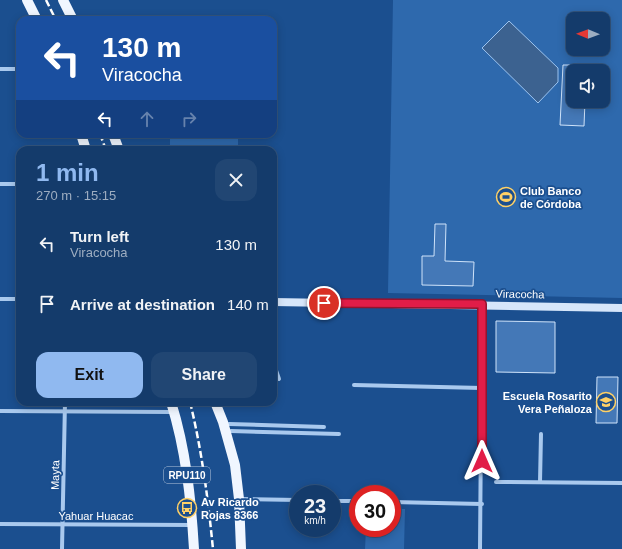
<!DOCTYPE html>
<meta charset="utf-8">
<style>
:root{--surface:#143b6b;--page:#214673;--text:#f1f3f6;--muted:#9dadc1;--line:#33557e;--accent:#90b9f0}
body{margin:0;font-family:Arial,sans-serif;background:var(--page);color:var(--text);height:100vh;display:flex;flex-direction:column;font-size:15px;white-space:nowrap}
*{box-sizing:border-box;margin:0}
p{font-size:13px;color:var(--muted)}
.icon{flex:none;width:22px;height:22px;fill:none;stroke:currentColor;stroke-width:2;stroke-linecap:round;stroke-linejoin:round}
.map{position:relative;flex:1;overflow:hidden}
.panel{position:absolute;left:16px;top:146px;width:261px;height:260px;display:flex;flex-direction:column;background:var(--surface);border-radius:12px;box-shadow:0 2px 10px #0003,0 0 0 1px var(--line)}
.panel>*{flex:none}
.banner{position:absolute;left:16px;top:16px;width:261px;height:122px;border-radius:12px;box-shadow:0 2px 10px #0003,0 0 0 1px var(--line);background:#1a4fa0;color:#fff;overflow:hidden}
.needle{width:26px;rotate:271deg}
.tools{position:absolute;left:566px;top:12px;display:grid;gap:8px}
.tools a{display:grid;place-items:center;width:44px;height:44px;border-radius:8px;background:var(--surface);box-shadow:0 2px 10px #0003,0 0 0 1px var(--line);font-size:20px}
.speed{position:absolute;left:289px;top:485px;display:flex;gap:8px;font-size:20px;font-weight:700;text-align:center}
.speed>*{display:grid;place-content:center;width:52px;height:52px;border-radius:50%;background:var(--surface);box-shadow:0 2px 10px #0003,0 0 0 1px var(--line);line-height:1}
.speed small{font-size:10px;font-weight:400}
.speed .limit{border:6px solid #d22;background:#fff;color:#111}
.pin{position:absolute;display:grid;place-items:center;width:34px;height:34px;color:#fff;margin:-17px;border:2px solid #fff;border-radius:50%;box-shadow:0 1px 4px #0007}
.me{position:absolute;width:44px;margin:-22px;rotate:0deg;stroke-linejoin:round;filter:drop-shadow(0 0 3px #0008)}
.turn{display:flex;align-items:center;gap:14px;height:84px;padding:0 20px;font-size:18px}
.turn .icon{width:52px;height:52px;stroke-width:2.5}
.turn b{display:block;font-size:28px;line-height:34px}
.lanes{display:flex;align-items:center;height:38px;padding:0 20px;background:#0003;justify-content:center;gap:20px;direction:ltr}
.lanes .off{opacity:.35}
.round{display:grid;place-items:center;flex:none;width:42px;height:42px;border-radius:12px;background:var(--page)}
.headline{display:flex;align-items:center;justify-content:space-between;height:68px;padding:0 20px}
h1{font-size:24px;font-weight:800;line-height:30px;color:var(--accent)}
.primary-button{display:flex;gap:8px;margin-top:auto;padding:8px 20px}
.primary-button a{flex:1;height:46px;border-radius:12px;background:var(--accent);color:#111;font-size:16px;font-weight:800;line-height:46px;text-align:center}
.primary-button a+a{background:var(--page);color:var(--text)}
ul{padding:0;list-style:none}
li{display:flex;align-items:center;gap:12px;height:60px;padding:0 20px}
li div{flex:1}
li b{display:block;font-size:15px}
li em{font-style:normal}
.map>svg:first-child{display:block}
.green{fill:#2e69ad;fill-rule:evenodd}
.water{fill:#3c6290;stroke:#9cc4f0}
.building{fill:#4478b7;stroke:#cfe3fa}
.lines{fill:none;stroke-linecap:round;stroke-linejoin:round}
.minor{stroke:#a9c9ee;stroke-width:4}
.secondary{stroke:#d6e6fa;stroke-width:8}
.primary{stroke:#f0f6ff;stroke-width:10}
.rail{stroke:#fff;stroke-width:2.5;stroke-dasharray:7 3;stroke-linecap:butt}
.route-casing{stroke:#92132f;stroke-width:10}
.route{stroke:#e11d48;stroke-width:7}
.labels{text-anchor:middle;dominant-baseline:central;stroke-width:3.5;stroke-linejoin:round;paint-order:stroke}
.shield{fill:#1b4f8f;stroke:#bbcadd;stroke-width:1}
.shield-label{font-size:10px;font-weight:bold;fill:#fff}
.poi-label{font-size:11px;font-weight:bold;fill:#fff;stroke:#1b4f8f;text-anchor:start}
.street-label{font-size:11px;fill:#fff;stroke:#1b4f8f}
</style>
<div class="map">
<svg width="622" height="549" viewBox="0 0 622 549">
<rect width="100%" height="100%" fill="#1b4f8f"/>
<g class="green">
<path d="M 393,0 L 622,0 L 622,298 L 388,293 ZM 573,19 L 603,19 L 603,49 L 573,49 ZM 573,71 L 603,71 L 603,101 L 573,101 Z"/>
<rect x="170" y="134" width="68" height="16"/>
<polygon points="392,509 405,509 404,549 365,549 366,528 392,528"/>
</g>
<polygon class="water" points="509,21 558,68 558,82 538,103 482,48"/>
<g class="building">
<polygon points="563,65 597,65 597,71 573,71 573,101 585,101 584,126 560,125"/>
<polygon points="435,224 446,224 445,261 474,262 473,286 422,285 422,256 434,256"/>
<polygon points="496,321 555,322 555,373 496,372"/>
<polygon points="597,377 618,377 617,423 596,423"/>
</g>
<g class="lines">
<g class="minor">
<polyline points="0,69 20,69"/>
<polyline points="0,184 20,184"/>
<polyline points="0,299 20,299"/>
<polyline points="273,362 279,379"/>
<polyline points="354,385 482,388"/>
<polyline points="0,411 174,412"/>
<polyline points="229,424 324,427"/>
<polyline points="231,431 339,434"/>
<polyline points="496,482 622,483"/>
<polyline points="540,482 541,434"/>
<polyline points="239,499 298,500"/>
<polyline points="332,501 358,501"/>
<polyline points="392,502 482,504"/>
<polyline points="0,524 192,525"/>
<polyline points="62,549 65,402"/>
<polyline points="480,549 482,305"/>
</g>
<polyline class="secondary" points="273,302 622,308"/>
<g class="primary">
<polyline points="27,0 37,20"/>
<polyline points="63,0 73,20"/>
<polyline points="81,134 86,150"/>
<polyline points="113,134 119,150"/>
<path d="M 171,402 C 186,450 191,499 194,549"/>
<polyline points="215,402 223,422 235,465 239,499 241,549"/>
</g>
<g class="rail">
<polyline points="46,0 56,20"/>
<polyline points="100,134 106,150"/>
<path d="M 190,402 C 202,451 208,499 213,549"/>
</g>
</g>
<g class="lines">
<defs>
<polyline id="route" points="324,303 482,304 482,461"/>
</defs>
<use href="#route" class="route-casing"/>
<use href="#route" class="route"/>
</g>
<defs>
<symbol id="stadium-ring" viewBox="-11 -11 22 22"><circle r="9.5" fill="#1b4f8f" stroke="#ffd166" stroke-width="1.5"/><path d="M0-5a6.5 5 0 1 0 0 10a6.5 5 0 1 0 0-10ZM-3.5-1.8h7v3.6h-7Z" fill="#ffd166"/></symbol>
<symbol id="school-ring" viewBox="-11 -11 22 22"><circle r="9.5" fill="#1b4f8f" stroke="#ffd166" stroke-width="1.5"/><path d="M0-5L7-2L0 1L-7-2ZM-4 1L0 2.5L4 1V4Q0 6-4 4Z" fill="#ffd166"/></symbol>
<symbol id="bus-ring" viewBox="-11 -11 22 22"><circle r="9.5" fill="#1b4f8f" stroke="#ffd166" stroke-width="1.5"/><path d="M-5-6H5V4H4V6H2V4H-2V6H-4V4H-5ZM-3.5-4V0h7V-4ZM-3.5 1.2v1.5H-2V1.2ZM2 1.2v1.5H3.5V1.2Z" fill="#ffd166"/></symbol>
</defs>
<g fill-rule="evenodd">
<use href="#stadium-ring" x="495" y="186" width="22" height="22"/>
<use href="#school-ring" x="595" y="391" width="22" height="22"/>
<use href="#bus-ring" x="176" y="497" width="22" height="22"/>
</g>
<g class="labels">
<rect class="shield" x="164" y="467" width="46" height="16" rx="3"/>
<g class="shield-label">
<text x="187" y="475">RPU110</text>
</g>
<g class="poi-label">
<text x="520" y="191">Club Banco<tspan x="520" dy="13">de Córdoba</tspan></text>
<text x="592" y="396" text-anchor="end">Escuela Rosarito<tspan x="592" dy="13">Vera Peñaloza</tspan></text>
<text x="201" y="502">Av Ricardo<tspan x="201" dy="13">Rojas 8366</tspan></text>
</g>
<g class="street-label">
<text transform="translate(520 294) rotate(1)">Viracocha</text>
<text transform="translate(55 475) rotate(-89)">Mayta</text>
<text x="96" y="516">Yahuar Huacac</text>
</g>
</g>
</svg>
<div class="tools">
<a><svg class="needle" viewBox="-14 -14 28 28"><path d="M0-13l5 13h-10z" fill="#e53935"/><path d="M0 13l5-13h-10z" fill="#9dadc1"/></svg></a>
<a><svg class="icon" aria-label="sound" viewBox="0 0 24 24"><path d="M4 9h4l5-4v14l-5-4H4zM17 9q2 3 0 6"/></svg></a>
</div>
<div class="speed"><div>23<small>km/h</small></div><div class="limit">30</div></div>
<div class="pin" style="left:324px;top:303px;background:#d93025"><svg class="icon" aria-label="arrive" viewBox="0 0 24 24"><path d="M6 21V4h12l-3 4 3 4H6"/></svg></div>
<svg class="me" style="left:482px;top:461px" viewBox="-20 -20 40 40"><path d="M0-17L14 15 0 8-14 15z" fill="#e11d48" stroke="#fff" stroke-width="4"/></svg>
<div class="banner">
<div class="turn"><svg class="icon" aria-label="left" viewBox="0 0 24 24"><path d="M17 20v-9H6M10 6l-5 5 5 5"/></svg><div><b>130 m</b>Viracocha</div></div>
<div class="lanes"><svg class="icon" aria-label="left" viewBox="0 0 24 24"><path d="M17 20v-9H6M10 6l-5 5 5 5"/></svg><svg class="icon off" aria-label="ahead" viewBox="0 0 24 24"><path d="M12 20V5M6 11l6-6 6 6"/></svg><svg class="icon off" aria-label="right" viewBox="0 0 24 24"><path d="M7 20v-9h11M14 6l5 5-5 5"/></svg></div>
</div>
<section class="panel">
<div class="headline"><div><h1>1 min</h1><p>270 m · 15:15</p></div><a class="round"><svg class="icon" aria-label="close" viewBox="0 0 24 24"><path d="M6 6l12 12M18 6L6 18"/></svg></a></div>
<ul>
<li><svg class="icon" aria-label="left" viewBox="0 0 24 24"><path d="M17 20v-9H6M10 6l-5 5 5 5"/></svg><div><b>Turn left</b><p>Viracocha</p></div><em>130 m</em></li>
<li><svg class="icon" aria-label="arrive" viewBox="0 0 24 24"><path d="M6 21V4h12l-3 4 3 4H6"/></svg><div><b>Arrive at destination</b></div><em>140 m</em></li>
</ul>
<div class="primary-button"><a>Exit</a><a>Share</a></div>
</section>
</div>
